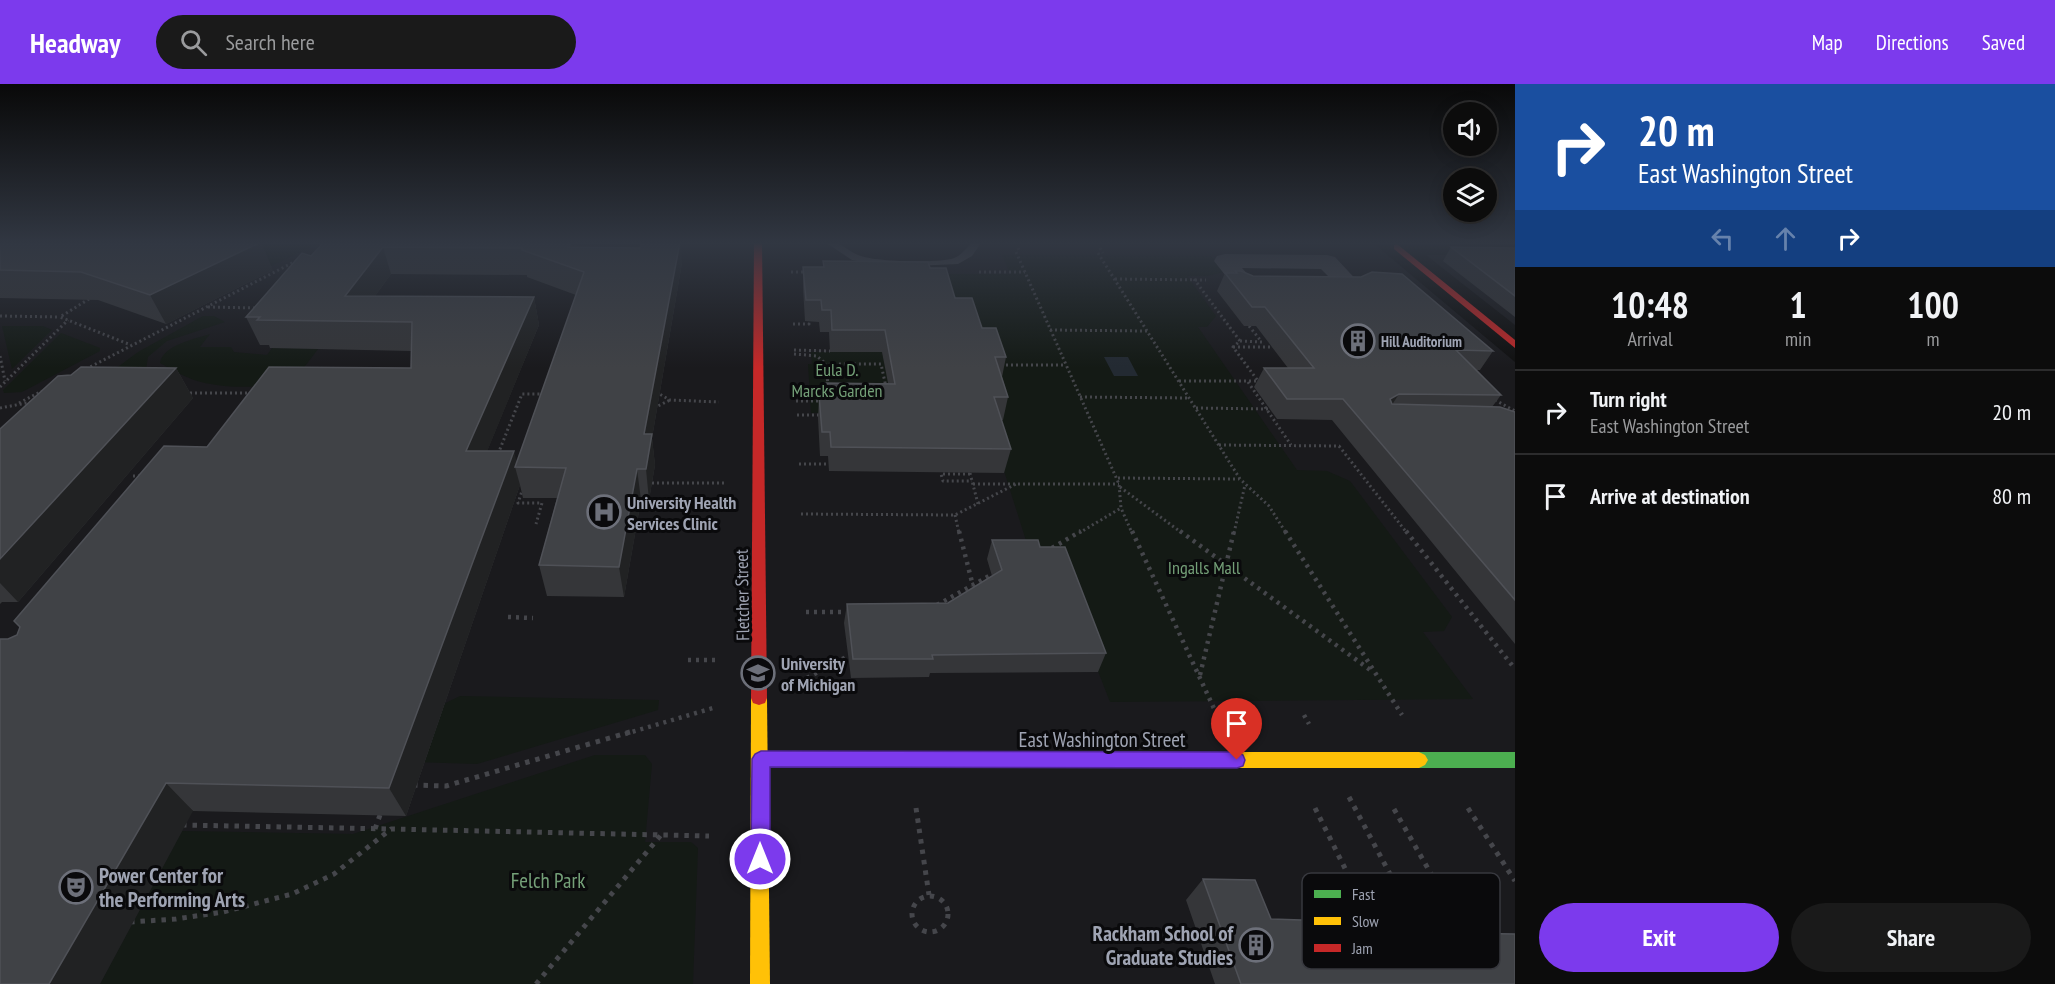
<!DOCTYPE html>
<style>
:root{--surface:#0c0c0c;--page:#1a1a1a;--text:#f1f3f6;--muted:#9a9b9d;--line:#2c2c2d;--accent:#7c3aed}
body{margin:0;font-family:"PT Sans Narrow",sans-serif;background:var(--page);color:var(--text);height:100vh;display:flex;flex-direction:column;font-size:22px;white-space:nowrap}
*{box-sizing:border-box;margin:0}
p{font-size:20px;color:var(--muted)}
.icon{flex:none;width:33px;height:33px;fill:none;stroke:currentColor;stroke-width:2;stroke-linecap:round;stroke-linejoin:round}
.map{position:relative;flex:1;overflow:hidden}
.drawer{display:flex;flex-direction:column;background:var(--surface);width:540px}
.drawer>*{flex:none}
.banner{background:#1a4fa0;color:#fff;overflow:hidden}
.fabs{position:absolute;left:1443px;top:18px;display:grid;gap:12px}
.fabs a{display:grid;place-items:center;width:54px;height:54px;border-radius:50%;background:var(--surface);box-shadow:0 3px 15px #0003,0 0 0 2px var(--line);font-size:30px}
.pin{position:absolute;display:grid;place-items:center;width:51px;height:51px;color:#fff;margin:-62px -26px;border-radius:50% 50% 50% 0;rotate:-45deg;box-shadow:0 0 6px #0007}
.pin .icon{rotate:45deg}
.me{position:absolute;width:66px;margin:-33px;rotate:0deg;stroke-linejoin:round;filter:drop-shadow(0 0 4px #0008)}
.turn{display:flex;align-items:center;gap:21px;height:126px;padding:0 24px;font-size:27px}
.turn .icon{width:78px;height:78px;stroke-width:2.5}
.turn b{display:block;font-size:42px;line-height:51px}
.lanes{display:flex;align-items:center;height:57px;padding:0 24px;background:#0003;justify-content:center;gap:30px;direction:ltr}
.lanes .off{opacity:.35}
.eta{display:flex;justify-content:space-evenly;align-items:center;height:102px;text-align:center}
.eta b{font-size:36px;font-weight:700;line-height:42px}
.cta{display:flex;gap:12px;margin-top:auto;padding:12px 24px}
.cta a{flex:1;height:69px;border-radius:36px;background:var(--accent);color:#fff;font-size:24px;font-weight:700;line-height:69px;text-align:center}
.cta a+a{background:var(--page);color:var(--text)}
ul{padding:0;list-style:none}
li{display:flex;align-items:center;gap:18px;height:84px;padding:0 24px;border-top:2px solid var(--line)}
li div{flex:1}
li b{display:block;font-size:22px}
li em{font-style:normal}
header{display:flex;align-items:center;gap:36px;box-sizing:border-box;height:84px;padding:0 30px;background:var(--accent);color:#fff}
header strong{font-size:28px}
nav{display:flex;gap:33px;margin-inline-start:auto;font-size:21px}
.search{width:420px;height:54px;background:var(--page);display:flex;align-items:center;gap:15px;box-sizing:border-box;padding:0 21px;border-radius:33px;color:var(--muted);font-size:22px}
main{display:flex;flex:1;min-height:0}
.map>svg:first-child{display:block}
.built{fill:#1a1a1d}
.green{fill:#141a15}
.water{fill:#232a32}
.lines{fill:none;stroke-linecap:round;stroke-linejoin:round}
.path-far2{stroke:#45464b;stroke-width:3;stroke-dasharray:2 3;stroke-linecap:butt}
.path-far1{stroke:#45464b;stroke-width:4.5;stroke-dasharray:3 5;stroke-linecap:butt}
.path{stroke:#45464b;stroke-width:5;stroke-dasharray:4.5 6;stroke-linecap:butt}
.lane{fill:#4a4b50;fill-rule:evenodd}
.street{fill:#4a4b50;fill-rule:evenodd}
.fast{fill:#4caf50;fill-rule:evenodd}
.slow{fill:#ffc107;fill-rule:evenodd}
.jam{fill:#c62828;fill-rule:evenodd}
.wall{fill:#353639;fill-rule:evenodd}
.shaded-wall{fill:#212223}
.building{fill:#404246;stroke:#4f5157;stroke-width:1.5}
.route{fill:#7c3aed;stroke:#51269a;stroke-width:1.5}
.labels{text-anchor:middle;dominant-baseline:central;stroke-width:6;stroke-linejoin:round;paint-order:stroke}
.far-poi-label{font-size:15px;font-weight:bold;fill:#9fa4b3;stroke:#0a0a0c;text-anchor:start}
.park-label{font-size:18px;fill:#74a078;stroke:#0a0a0c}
.poi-label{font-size:18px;font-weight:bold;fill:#9fa4b3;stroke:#0a0a0c;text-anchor:start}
.street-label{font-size:18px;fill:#9fa4b3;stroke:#0a0a0c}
.near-street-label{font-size:21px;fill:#9fa4b3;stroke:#0a0a0c}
.near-poi-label{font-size:21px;font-weight:bold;fill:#9fa4b3;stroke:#0a0a0c;text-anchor:start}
.near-park-label{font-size:21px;fill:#74a078;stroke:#0a0a0c}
.key{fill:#0a0a0c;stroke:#37383e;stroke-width:1.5}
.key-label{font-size:16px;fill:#9fa4b3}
</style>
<header>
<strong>Headway</strong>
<div class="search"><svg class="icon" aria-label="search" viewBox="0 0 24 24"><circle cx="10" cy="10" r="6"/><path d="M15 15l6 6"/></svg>Search here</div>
<nav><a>Map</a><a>Directions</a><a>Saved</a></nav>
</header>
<main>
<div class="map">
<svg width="1515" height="900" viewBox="0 0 1515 900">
<rect width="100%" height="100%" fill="#101010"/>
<g class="built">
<polygon points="0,158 1372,158 1515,278 1515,900 0,900"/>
<polygon points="1426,171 1515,171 1515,241"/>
</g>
<g class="green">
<polygon points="222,158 321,158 267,184"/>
<polygon points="1002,171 1211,172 1224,188 1207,192 1187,192 1216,232 1207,243 1198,243 1297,386 1327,387 1350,397 1452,533 1444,547 1423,548 1473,615 1110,618 1084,551 1034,482 988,336 937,190 1010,190"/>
<polygon points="203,232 214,232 225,238 167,257 148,273 146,285 107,291 138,268"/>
<polygon points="2,242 43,242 52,246 12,285"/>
<polygon points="61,249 100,264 100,267 22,308 4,309 3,306"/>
<path d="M 210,250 L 200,263 L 231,263 L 234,268 L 267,271 L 272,264 L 322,260 L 292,299 C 260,303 226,306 194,296 C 183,292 171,285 160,279 C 163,261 195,255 210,250 Z"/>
<polygon points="811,268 882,268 884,276 910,325 811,329 808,280 812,280"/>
<polygon points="460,612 659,616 658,626 477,680 352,676 358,662"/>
<polygon points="595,671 645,671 652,680 645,758 691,758 698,764 693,900 100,900 182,747 353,750"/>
</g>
<polygon class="water" points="1104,273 1128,273 1138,292 1114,292"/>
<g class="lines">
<g class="path-far2">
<polyline points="1018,164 1020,168"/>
<polyline points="1100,164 1103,169"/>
<polyline points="1016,168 1119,400 1121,424 1132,449"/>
<polyline points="1098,169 1240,395 1269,422 1286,449"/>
<polyline points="791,188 806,188"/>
<polyline points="979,188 1025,188"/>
<polyline points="1115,195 1206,196"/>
<polyline points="1194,195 1240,257 1233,263 1258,297"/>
<polyline points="89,215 60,233 131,261"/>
<polyline points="208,223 258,224"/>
<polyline points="0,232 60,233"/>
<polyline points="793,240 809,240 808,237"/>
<polyline points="1249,242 1261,257"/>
<polyline points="1050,246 1147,247"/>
<polyline points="1240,257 1262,258"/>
<polyline points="1233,263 1273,263"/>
<polyline points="794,266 830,267"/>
<polyline points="794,270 817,272 826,280"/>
<polyline points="0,272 5,297"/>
<polyline points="1001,281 1066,281"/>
<polyline points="86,285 298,176"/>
<polyline points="1179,297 1262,297"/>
<polyline points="1248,298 1291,361"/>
<polyline points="828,302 826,280 881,280 886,303"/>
<polyline points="0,303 68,236"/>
<polyline points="656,308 670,316 719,318"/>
<polyline points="185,309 253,309"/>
<polyline points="1080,313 1189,314"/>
<polyline points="1495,316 1515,327"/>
<polyline points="796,317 823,317"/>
<polyline points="19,319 42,307"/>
<polyline points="0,324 32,318"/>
<polyline points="654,324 670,316"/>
<polyline points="1196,324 1270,325"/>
<polyline points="797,331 823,331"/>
<polyline points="1219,361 1339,362 1407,449"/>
<polyline points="498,370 522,310 546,310"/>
<polyline points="799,380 829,380"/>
<polyline points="970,389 978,420"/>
<polyline points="970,390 941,390 943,397 972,397"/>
<polyline points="133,392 142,392"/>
<polyline points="1118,394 1239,395"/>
<polyline points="652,399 724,399"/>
<polyline points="973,400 1119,400"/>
<polyline points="1120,403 1182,449"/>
<polyline points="523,404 518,419 542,419 536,440"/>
<polyline points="801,430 955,431 1018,399"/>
<polyline points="955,431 959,449"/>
<polyline points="1079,449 1121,424"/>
<polyline points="1234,449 1245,401"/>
</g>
<g class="path-far1">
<polyline points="959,447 973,502"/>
<polyline points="1132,447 1217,631"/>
<polyline points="1180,447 1373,588"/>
<polyline points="1285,447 1402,631"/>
<polyline points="1406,447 1515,585"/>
<polyline points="1052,464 1081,447"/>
<polyline points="937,521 989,492"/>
<polyline points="806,528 850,528"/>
<polyline points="508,533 533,534"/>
<polyline points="688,576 716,576"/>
<polyline points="1200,591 1234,447"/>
<polyline points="807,594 848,572"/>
<polyline points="1304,631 1309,640"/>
<polyline points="625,650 713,624"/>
</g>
<g class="path">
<polyline points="413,701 446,702 630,648"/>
<polyline points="1349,713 1423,852"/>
<polyline points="916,724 929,811"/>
<polyline points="1315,724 1378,851"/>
<polyline points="1468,724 1515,797"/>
<polyline points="1394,725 1467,853"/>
<polyline points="182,741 391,745"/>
<polyline points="375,745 380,731"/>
<circle cx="930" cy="830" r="18"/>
<polyline points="130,838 176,835 223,828 292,810 334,790 391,745 709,752"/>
<polyline points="536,900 661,751"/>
</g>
<path class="lane" d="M 825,158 C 839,156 845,165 858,171 C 875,178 932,179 951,175 C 960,173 966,165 972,158 L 981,159 L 972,172 L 958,180 L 890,183 L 852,176 Z"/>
<path class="street" d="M 1225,170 L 1327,171 L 1335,173 L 1362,202 L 1359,207 L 1351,209 L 1245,208 L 1237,206 L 1214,177 L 1217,172 ZM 1242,184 L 1321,185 L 1331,195 L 1251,194 Z"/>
<g class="fast">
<polygon points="761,667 1139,668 1145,671 1148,676 1145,681 1139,684 761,683 755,680 752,675 755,670"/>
<polygon points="1419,668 1515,668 1515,684 1419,684 1413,681 1410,676 1413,671"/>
</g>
<g class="slow">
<polygon points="759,607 765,609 767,614 770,900 750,900 751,614 753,609"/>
<polygon points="1139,668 1419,668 1425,671 1428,676 1425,681 1419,684 1139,684 1133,681 1130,676 1133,671"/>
</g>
<g class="jam">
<polygon points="754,158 762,158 767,614 765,619 759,621 753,619 751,614"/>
<polygon points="1397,160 1515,256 1515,264 1394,165 1394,161"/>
</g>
</g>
<g class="wall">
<polygon points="0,158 273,186 166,240 98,216 0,214"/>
<path d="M 324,158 L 578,163 L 682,179 L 652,354 L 655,381 L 649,416 L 641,416 L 624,513 L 547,512 L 539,481 L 557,414 L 523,414 L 520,401 L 406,732 L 193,727 L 8,555 L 17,551 L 207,363 L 411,284 L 411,267 L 270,264 L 269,261 L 260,261 L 246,233 L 311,172 ZM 391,190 L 527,191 L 527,193 L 576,211 L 517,379 L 487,367 L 539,241 L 534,213 L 375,212 Z"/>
<polygon points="1451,163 1515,164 1515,233 1443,177"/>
<polygon points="823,177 930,184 982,244 1006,273 1002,293 1008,313 1003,336 1001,336 1011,365 1004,389 829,387 828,372 820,372 818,334 819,311 824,311 825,299 888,299 882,268 830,268 829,248 820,248 819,238 805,237 803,204 803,183 823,183"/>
<polygon points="1235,187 1493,267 1480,286 1477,286 1501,311 1492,323 1515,328 1515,560 1332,336 1277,335 1254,303 1264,284 1288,284 1256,242 1244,242 1217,207 1225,189 1234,189"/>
<polygon points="176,284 193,314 18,518 2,518 0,520 0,345 71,291"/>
<polygon points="992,456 1040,463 1106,569 1098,588 930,589 929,593 851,594 844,539 847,520 948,519 992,492 987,475"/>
<polygon points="1203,795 1271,835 1338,847 1515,900 1215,900 1186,816"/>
</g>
<g class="shaded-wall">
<polygon points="261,158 273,186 166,240 150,211"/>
<polygon points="571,158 577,158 579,172 568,163"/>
<polygon points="680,158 681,158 682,179 652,354 655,381 649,416 646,385 644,350"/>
<polygon points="383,163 391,190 357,237 345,212"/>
<polygon points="534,213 539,241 475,397 466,367"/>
<polygon points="176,284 193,314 18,518 0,499 0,475"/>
<polygon points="1399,310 1386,330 1390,315"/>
<polygon points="514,367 518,383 515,383 520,401 406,732 389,704"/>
<polygon points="637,385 641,416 624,513 619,483"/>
<polygon points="166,699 193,727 100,900 49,900"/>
</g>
<g class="building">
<polygon points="0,158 261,158 150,211 81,188 0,186"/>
<polygon points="324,158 571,158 568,163 640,164 642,158 680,158 644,350 652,350 646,385 637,385 619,483 539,481 566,384 515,383 584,188 522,166 522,164 383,163 345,212 534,213 466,367 514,367 389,704 166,699 49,900 0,900 0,555 8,555 17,551 20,543 14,537 164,362 207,363 269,283 411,284 412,238 257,236 260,233 246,233 302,169 311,172"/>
<polygon points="1451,163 1515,164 1515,212"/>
<polygon points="823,177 928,178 930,184 946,184 955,214 972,214 982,244 996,244 1006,273 995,273 1008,313 994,313 1011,365 831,363 830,348 822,348 819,311 826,311 825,299 895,300 885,246 832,246 831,226 822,226 821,216 806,216 803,183 824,183"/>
<polygon points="1235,187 1241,187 1253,192 1361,193 1372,188 1402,190 1493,267 1456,266 1501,311 1399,310 1390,315 1392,320 1500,323 1515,328 1515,516 1343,315 1287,315 1264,284 1314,284 1265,223 1252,223 1225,189 1237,189"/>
<polygon points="81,283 176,284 0,475 0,345 58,292 71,291"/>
<polygon points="992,456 1038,456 1040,463 1065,463 1106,569 932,571 933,575 853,575 847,520 948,519 1002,486"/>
<polygon points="1203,795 1255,796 1271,835 1332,837 1338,847 1515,850 1515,900 1241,900"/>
</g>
<linearGradient id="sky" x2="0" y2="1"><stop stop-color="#090909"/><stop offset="0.56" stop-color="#313742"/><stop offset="1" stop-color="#313742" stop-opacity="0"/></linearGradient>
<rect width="1515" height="284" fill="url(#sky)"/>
<polygon class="route" points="761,667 1237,668 1243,671 1245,676 1243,682 1237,684 770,683 770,775 767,781 760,784 754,781 751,775 752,675 755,670"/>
<defs>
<symbol id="building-ring" viewBox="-11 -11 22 22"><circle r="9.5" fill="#0a0a0c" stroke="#6d707a" stroke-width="1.5"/><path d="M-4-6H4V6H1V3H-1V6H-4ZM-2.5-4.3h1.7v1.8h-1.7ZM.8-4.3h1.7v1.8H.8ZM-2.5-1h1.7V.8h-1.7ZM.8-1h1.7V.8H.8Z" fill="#6d707a"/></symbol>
<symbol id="hospital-ring" viewBox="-11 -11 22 22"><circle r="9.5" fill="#0a0a0c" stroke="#6d707a" stroke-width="1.5"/><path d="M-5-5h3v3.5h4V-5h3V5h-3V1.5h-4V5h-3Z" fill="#6d707a"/></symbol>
<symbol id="university-ring" viewBox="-11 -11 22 22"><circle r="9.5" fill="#0a0a0c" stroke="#6d707a" stroke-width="1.5"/><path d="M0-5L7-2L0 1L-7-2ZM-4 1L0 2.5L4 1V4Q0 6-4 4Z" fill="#6d707a"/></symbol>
<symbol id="theatre-ring" viewBox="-11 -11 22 22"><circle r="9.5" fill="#0a0a0c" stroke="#6d707a" stroke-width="1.5"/><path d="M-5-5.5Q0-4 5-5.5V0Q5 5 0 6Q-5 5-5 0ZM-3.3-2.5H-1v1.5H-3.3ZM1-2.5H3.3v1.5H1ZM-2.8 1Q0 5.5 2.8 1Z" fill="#6d707a"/></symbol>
</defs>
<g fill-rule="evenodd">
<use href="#building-ring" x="1339" y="238" width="38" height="38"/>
<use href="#hospital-ring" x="585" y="409" width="38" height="38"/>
<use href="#university-ring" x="739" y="570" width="38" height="38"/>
<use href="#theatre-ring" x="57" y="784" width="38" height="38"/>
<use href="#building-ring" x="1237" y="842" width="38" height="38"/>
</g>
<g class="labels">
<g class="far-poi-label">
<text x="1381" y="257">Hill Auditorium</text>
</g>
<g class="park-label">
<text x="837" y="285">Eula D.<tspan x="837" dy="21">Marcks Garden</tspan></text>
<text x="1204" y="483">Ingalls Mall</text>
</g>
<g class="poi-label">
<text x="627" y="418">University Health<tspan x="627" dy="21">Services Clinic</tspan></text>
<text x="781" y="579">University<tspan x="781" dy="21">of Michigan</tspan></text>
</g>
<g class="street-label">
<text transform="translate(742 511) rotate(-91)">Fletcher Street</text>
</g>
<g class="near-street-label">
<text x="1102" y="655">East Washington Street</text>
</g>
<g class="near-poi-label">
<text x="99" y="791">Power Center for<tspan x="99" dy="24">the Performing Arts</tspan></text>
<text x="1233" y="849" text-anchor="end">Rackham School of<tspan x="1233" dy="24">Graduate Studies</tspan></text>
</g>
<g class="near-park-label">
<text x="548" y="796">Felch Park</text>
</g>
</g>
<rect x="1302" y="789" width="198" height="96" rx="9" class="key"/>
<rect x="1314" y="806" width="27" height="8" fill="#4caf50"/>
<rect x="1314" y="833" width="27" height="8" fill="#ffc107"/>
<rect x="1314" y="860" width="27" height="8" fill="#c62828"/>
<g class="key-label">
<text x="1352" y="816">Fast</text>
<text x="1352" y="843">Slow</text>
<text x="1352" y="870">Jam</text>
</g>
</svg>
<div class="fabs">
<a><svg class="icon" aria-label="sound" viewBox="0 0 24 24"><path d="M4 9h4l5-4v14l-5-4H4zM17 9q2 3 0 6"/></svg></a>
<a><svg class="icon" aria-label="layers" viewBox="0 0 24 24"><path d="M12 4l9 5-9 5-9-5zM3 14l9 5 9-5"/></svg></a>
</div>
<div class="pin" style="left:1237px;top:676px;background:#d93025"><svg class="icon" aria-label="arrive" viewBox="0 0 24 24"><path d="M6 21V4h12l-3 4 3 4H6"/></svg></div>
<svg class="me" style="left:760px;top:775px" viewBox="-20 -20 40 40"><circle r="17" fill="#7c3aed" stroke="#fff" stroke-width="3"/><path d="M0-11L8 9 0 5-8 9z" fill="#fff"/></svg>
</div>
<section class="drawer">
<div class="banner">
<div class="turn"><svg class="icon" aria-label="right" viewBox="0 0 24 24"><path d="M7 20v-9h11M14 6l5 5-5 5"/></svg><div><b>20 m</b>East Washington Street</div></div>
<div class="lanes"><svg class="icon off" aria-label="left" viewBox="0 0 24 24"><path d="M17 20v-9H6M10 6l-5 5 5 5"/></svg><svg class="icon off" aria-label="ahead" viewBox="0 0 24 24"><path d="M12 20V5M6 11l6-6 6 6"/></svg><svg class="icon" aria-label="right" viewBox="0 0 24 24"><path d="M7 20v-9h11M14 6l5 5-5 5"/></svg></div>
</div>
<div class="eta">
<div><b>10:48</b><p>Arrival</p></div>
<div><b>1</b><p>min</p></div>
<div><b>100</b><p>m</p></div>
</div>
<ul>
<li><svg class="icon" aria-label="right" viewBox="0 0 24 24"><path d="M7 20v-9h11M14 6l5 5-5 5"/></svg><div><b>Turn right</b><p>East Washington Street</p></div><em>20 m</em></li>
<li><svg class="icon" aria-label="arrive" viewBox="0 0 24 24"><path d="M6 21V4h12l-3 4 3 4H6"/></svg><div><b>Arrive at destination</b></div><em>80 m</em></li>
</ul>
<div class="cta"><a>Exit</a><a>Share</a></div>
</section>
</main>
